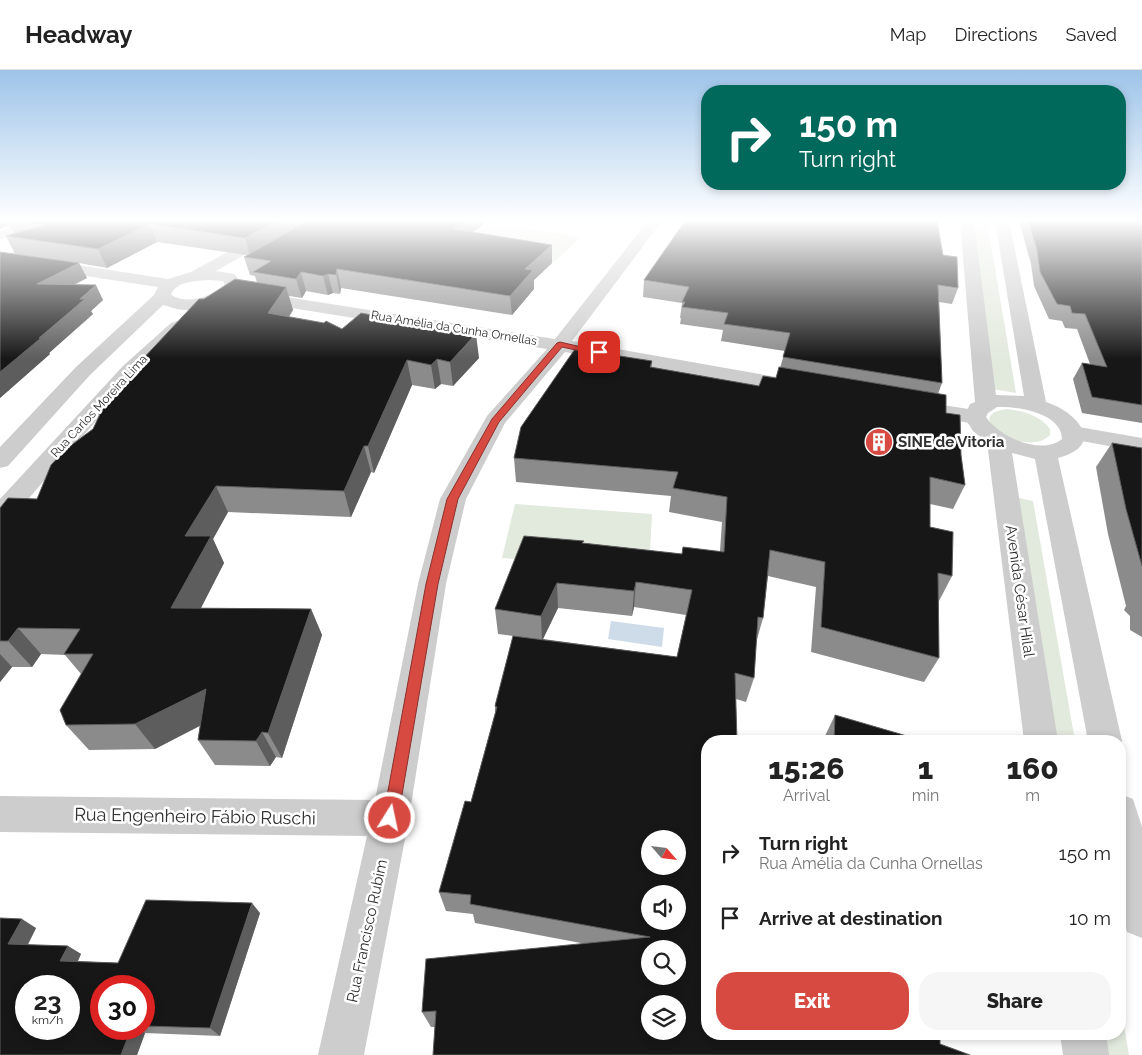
<!DOCTYPE html>
<meta charset="utf-8">
<style>
:root{--surface:#fff;--page:#f6f6f6;--text:#222;--muted:#767676;--line:#e0e0e0;--accent:#d74a42}
body{margin:0;font-family:Raleway,sans-serif;background:var(--page);color:var(--text);height:100vh;display:flex;flex-direction:column;font-size:19px;white-space:nowrap}
*{box-sizing:border-box;margin:0}
p{font-size:16px;color:var(--muted)}
.icon{flex:none;width:28px;height:28px;fill:none;stroke:currentColor;stroke-width:2;stroke-linecap:round;stroke-linejoin:round}
.map{position:relative;flex:1;overflow:hidden}
.panel{position:absolute;left:701px;top:665px;width:425px;height:305px;display:flex;flex-direction:column;background:var(--surface);border-radius:20px;box-shadow:0 2px 8px #0003}
.panel>*{flex:none}
.top-card{position:absolute;left:701px;top:15px;width:425px;height:105px;border-radius:20px;box-shadow:0 2px 8px #0003;background:#00695c;color:#fff;overflow:hidden}
.needle{width:32px;rotate:118deg}
.buttons{position:absolute;left:641px;top:760px;display:grid;gap:10px}
.buttons a{display:grid;place-items:center;width:45px;height:45px;border-radius:50%;background:var(--surface);box-shadow:0 2px 8px #0003;font-size:25px}
.speed{position:absolute;left:15px;top:905px;display:flex;gap:10px;font-size:25px;font-weight:700;text-align:center}
.speed>*{display:grid;place-content:center;width:65px;height:65px;border-radius:50%;background:var(--surface);box-shadow:0 2px 8px #0003;line-height:1}
.speed small{font-size:12px;font-weight:400}
.speed .limit{border:8px solid #d22;background:#fff;color:#111}
.pin{position:absolute;display:grid;place-items:center;width:42px;height:42px;color:#fff;margin:-21px;border-radius:10px;box-shadow:0 2px 8px #0006}
.me{position:absolute;width:55px;margin:-28px;rotate:10deg;stroke-linejoin:round;filter:drop-shadow(0 0 4px #0008)}
.turn{display:flex;align-items:center;gap:18px;height:105px;padding:0 15px;font-size:22px}
.turn .icon{width:65px;height:65px;stroke-width:2.5}
.turn b{display:block;font-size:35px;line-height:42px}
.eta{display:flex;justify-content:space-evenly;align-items:center;height:85px;text-align:center}
.eta b{font-size:30px;font-weight:800;line-height:35px}
.cta{display:flex;gap:10px;margin-top:auto;padding:10px 15px}
.cta a{flex:1;height:58px;border-radius:20px;background:var(--accent);color:#fff;font-size:20px;font-weight:800;line-height:58px;text-align:center}
.cta a+a{background:var(--page);color:var(--text)}
ul{padding:0;list-style:none}
li{display:flex;align-items:center;gap:15px;height:65px;padding:0 15px}
li div{flex:1}
li b{display:block;font-size:19px}
li em{font-style:normal}
header{display:flex;align-items:center;gap:30px;box-sizing:border-box;height:70px;padding:0 25px;background:var(--surface);border-bottom:1px solid var(--line)}
header strong{font-size:24px}
nav{display:flex;gap:28px;margin-inline-start:auto;font-size:18px}
.map>svg:first-child{display:block}
.green{fill:#e2e9dd}
.water{fill:#cedcea}
.lines{fill:none;stroke-linecap:round;stroke-linejoin:round}
.minor{fill:#cdcdcd;fill-rule:evenodd}
.tertiary{fill:#cdcdcd;fill-rule:evenodd}
.wall{fill:#8b8b8b;fill-rule:evenodd}
.shaded-wall{fill:#5d5d5d}
.building{fill:#171717;stroke:#5d5d5d;fill-rule:evenodd}
.route{fill:#d74a42;stroke:#8c302b}
.labels{text-anchor:middle;dominant-baseline:central;stroke-width:5;stroke-linejoin:round;paint-order:stroke}
.far-street-label{font-size:12px;fill:#303030;stroke:#fff}
.poi-label{font-size:15px;font-weight:bold;fill:#303030;stroke:#fff;text-anchor:start}
.street-label{font-size:15px;fill:#303030;stroke:#fff}
.near-street-label{font-size:18px;fill:#303030;stroke:#fff}
</style>
<header>
<strong>Headway</strong>
<nav><a>Map</a><a>Directions</a><a>Saved</a></nav>
</header>
<div class="map">
<svg width="1142" height="985" viewBox="0 0 1142 985">
<rect width="100%" height="100%" fill="#fff"/>
<g class="green">
<polygon points="972,151 987,151 1016,323 993,319"/>
<polygon points="490,152 581,167 554,192 458,175"/>
<path d="M 1006,339 C 1023,341 1040,345 1050,359 L 1050,365 C 1036,381 995,369 989,349 C 992,341 998,341 1006,339 Z"/>
<polygon points="1010,426 1033,431 1075,671 1045,671"/>
<polygon points="515,434 652,444 649,500 502,488"/>
<polygon points="1120,931 1129,985 1091,985 1088,964 1120,964"/>
</g>
<polygon class="water" points="611,551 664,558 662,577 608,569"/>
<g class="lines">
<g class="minor">
<polygon points="24,151 43,151 41,154 0,170 0,161"/>
<path d="M 284,151 L 301,151 L 299,154 L 216,201 L 234,204 L 241,212 C 242,231 201,240 186,240 C 178,240 171,237 163,235 L 90,305 L 8,396 L 0,398 L 0,377 L 76,297 L 154,225 L 158,217 L 0,193 L 0,183 L 168,209 L 191,202 ZM 209,210 L 223,211 L 225,215 C 211,227 188,235 171,225 C 175,211 197,211 209,210 Z"/>
<polygon points="648,151 662,151 572,271 799,311 806,313 809,317 806,321 799,323 565,282 505,353 466,429 446,514 409,748 364,985 318,985 367,766 0,762 0,726 375,730 418,514 440,429 487,346 547,279 254,232 248,231 245,227 248,223 254,222 555,269"/>
<polygon points="177,251 183,253 186,257 183,261 137,304 9,451 0,453 0,429 123,296 171,253"/>
<polygon points="910,330 975,340 983,342 986,347 983,352 975,354 902,341 899,336 902,331"/>
<polygon points="1073,356 1142,368 1142,382 1065,368 1062,363 1065,358"/>
</g>
<g class="tertiary">
<path d="M 960,151 L 974,151 L 996,325 L 1024,326 L 995,151 L 1009,151 L 1046,332 C 1077,342 1107,375 1058,388 L 1122,671 L 1120,676 L 1120,671 L 1088,671 L 1035,389 L 1012,383 L 1058,671 L 1024,671 L 987,372 L 973,361 L 964,347 L 970,334 L 975,332 ZM 997,337 C 1017,336 1062,343 1062,369 C 1042,386 999,367 986,347 L 988,343 Z"/>
<polygon points="1120,724 1133,729 1142,757 1142,868 1127,862 1120,840"/>
<polygon points="1060,964 1106,964 1109,985 1063,985"/>
</g>
</g>
<g class="wall">
<polygon points="0,151 487,151 474,162 552,175 552,193 534,210 534,219 512,245 341,218 340,224 333,223 328,225 306,221 302,228 289,226 293,240 289,247 342,259 479,288 453,316 441,314 435,319 412,315 374,403 371,402 351,447 228,442 213,469 224,493 201,538 311,539 322,565 282,688 276,687 270,696 215,695 198,670 200,656 155,679 89,680 66,655 81,604 65,585 41,584 32,597 12,597 0,612 0,438 37,429 93,359 204,229 257,213 255,206 250,205 244,187 247,185 157,172 107,198 79,193 87,208 74,215 103,230 91,241 93,244 49,283 50,284 0,328 0,182 15,184 6,166 14,163 9,155 0,159"/>
<polygon points="1019,151 1142,151 1142,353 1082,343 1073,309 1082,293 1090,294 1077,259 1065,258 1062,251 1049,249 1034,216 1031,194"/>
<path d="M 943,185 L 958,218 L 952,234 L 939,232 L 942,313 L 938,324 L 946,343 L 961,385 L 965,415 L 953,439 L 930,434 L 930,457 L 952,506 L 939,531 L 939,588 L 924,612 L 811,582 L 816,517 L 768,506 L 763,548 L 756,573 L 754,608 L 746,632 L 736,629 L 708,964 L 431,957 L 422,942 L 586,874 L 475,853 L 473,844 L 446,841 L 439,822 L 471,732 L 495,643 L 495,636 L 513,566 L 498,564 L 495,539 L 584,473 L 682,484 L 720,481 L 722,452 L 669,442 L 671,426 L 516,412 L 514,388 L 652,291 L 652,297 L 759,316 L 776,308 L 780,298 L 785,281 L 721,271 L 723,260 L 680,254 L 681,248 L 680,248 L 682,233 L 643,227 L 644,210 ZM 634,537 L 686,545 L 677,587 L 543,569 L 558,538 L 632,546 Z"/>
<polygon points="1112,373 1142,378 1142,567 1130,560 1130,546 1124,540 1126,536 1108,464 1096,397"/>
<polygon points="835,645 924,671 824,671 824,668"/>
<path d="M 260,843 L 220,966 L 145,963 L 137,985 L 0,985 L 0,848 L 36,858 L 28,875 L 68,876 L 81,884 L 78,891 L 118,893 ZM 144,916 L 144,959 L 101,959 Z"/>
</g>
<g class="shaded-wall">
<polygon points="0,151 7,151 9,155 0,159"/>
<polygon points="277,151 314,151 250,186 245,168"/>
<polygon points="465,151 487,151 456,177 454,159"/>
<polygon points="150,154 157,172 107,198 98,179"/>
<polygon points="552,175 552,193 534,210 534,219 512,245 510,226 525,199"/>
<polygon points="79,193 87,208 45,229 37,214"/>
<polygon points="337,199 341,218 340,224 336,205"/>
<polygon points="301,202 306,221 302,228 296,209"/>
<polygon points="328,204 333,223 328,225 323,206"/>
<polygon points="96,215 103,230 91,241 93,244 49,283 50,284 0,328 0,302 39,268 80,229"/>
<polygon points="286,217 293,240 275,267 268,243"/>
<polygon points="476,264 479,288 453,316 450,292"/>
<polygon points="437,289 441,314 435,319 431,295"/>
<polygon points="407,290 412,315 374,403 368,376"/>
<polygon points="364,376 371,402 351,447 344,421"/>
<polygon points="216,416 228,442 213,469 224,493 187,565 171,538 185,466"/>
<polygon points="636,512 634,537 632,546 634,521"/>
<polygon points="557,513 558,538 542,571 541,546"/>
<polygon points="311,539 322,565 282,688 268,663"/>
<polygon points="18,558 41,584 32,597 8,571"/>
<polygon points="0,584 12,597 0,612"/>
<polygon points="206,619 222,644 155,679 135,654"/>
<polygon points="262,662 276,687 270,696 256,671"/>
<polygon points="252,833 260,843 220,966 210,958"/>
<polygon points="22,849 36,858 23,883 8,874"/>
<polygon points="68,876 81,884 74,899 60,891"/>
<polygon points="131,959 137,959 145,963 137,985 121,985"/>
</g>
<g class="building">
<polygon points="18,151 277,151 245,168 150,154 98,179 6,166 44,155"/>
<polygon points="307,151 465,151 454,159 552,175 525,199 533,200 510,226 337,199 336,205 328,204 323,206 301,202 296,209 253,202 271,191 244,187"/>
<polygon points="685,151 937,151 943,185 957,187 958,218 938,215 942,313 783,287 790,263 724,254 728,243 682,237 685,232 682,232 689,217 644,210"/>
<polygon points="1028,151 1142,151 1142,335 1092,327 1082,293 1107,297 1085,244 1072,243 1070,236 1057,234 1040,202 1037,180"/>
<polygon points="0,182 79,193 37,214 96,215 80,229 85,229 39,268 41,268 0,302"/>
<polygon points="235,209 286,217 268,243 324,253 326,251 342,259 361,243 476,264 450,292 437,289 431,295 407,290 368,376 364,376 344,421 216,416 185,466 211,466 171,538 311,539 268,663 262,662 256,671 198,670 206,619 135,654 66,655 60,640 93,584 64,584 80,559 18,558 8,571 0,571 0,438 8,428 37,429 51,395 66,379 93,359 109,325 199,229 204,229"/>
<path d="M 575,279 L 652,291 L 650,297 L 759,316 L 763,306 L 776,308 L 779,297 L 946,325 L 946,343 L 960,345 L 961,385 L 965,415 L 930,407 L 930,457 L 953,462 L 952,506 L 938,503 L 939,588 L 821,557 L 825,492 L 770,480 L 763,548 L 758,547 L 754,608 L 735,603 L 737,671 L 708,671 L 708,964 L 940,964 L 940,974 L 970,985 L 433,985 L 436,941 L 422,942 L 426,889 L 650,867 L 470,834 L 471,825 L 439,822 L 465,731 L 471,732 L 497,637 L 495,636 L 513,566 L 677,587 L 692,520 L 636,512 L 634,521 L 557,513 L 541,546 L 495,539 L 524,466 L 584,471 L 582,473 L 682,484 L 683,477 L 724,482 L 727,427 L 673,418 L 678,402 L 514,388 L 521,357 ZM 650,769 L 678,769 L 678,796 L 650,796 ZM 650,824 L 678,824 L 678,851 L 650,851 ZM 650,879 L 678,879 L 678,906 L 650,906 ZM 650,934 L 678,934 L 678,961 L 650,961 Z"/>
<polygon points="1112,373 1142,378 1142,496 1126,439"/>
<polygon points="835,645 924,671 834,671"/>
<path d="M 146,830 L 252,833 L 210,958 L 144,956 L 144,916 L 101,916 L 101,959 L 131,959 L 121,985 L 0,985 L 0,848 L 22,849 L 8,874 L 68,876 L 60,891 L 118,893 ZM 26,916 L 69,916 L 69,959 L 26,959 Z"/>
</g>
<linearGradient id="sky" x2="0" y2="1"><stop stop-color="#9dc4e9"/><stop offset="0.52" stop-color="#fff"/><stop offset="1" stop-color="#fff" stop-opacity="0"/></linearGradient>
<rect width="1142" height="289" fill="url(#sky)"/>
<polygon class="route" points="560,272 603,282 599,285 562,277 499,352 458,429 438,514 398,748 396,754 390,756 385,754 383,748 426,514 447,429 492,349 557,273"/>
<defs>
<symbol id="building-disc" viewBox="-11 -11 22 22"><circle r="9.5" fill="#d74a42" stroke="#fff"/><path d="M-4-6H4V6H1V3H-1V6H-4ZM-2.5-4.3h1.7v1.8h-1.7ZM.8-4.3h1.7v1.8H.8ZM-2.5-1h1.7V.8h-1.7ZM.8-1h1.7V.8H.8Z" fill="#fff"/></symbol>
</defs>
<g fill-rule="evenodd">
<use href="#building-disc" x="863" y="356" width="32" height="32"/>
</g>
<g class="labels">
<g class="far-street-label">
<text transform="translate(454 258) rotate(9)">Rua Amélia da Cunha Ornellas</text>
<text transform="translate(99 336) rotate(-47)">Rua Carlos Moreira Lima</text>
</g>
<g class="poi-label">
<text x="898" y="372">SINE de Vitoria</text>
</g>
<g class="street-label">
<text transform="translate(1020 521) rotate(82)">Avenida César Hilal</text>
<text transform="translate(367 861) rotate(-78)">Rua Francisco Rubim</text>
</g>
<g class="near-street-label">
<text transform="translate(195 746) rotate(1)">Rua Engenheiro Fábio Ruschi</text>
</g>
</g>
</svg>
<div class="buttons">
<a><svg class="needle" viewBox="-14 -14 28 28"><path d="M0-13l5 13h-10z" fill="#e53935"/><path d="M0 13l5-13h-10z" fill="#767676"/></svg></a>
<a><svg class="icon" aria-label="sound" viewBox="0 0 24 24"><path d="M4 9h4l5-4v14l-5-4H4zM17 9q2 3 0 6"/></svg></a>
<a><svg class="icon" aria-label="search" viewBox="0 0 24 24"><circle cx="10" cy="10" r="6"/><path d="M15 15l6 6"/></svg></a>
<a><svg class="icon" aria-label="layers" viewBox="0 0 24 24"><path d="M12 4l9 5-9 5-9-5zM3 14l9 5 9-5"/></svg></a>
</div>
<div class="speed"><div>23<small>km/h</small></div><div class="limit">30</div></div>
<div class="pin" style="left:599px;top:282px;background:#d93025"><svg class="icon" aria-label="arrive" viewBox="0 0 24 24"><path d="M6 21V4h12l-3 4 3 4H6"/></svg></div>
<svg class="me" style="left:390px;top:748px" viewBox="-20 -20 40 40"><circle r="17" fill="#d74a42" stroke="#fff" stroke-width="3"/><path d="M0-11L8 9 0 5-8 9z" fill="#fff"/></svg>
<div class="top-card">
<div class="turn"><svg class="icon" aria-label="right" viewBox="0 0 24 24"><path d="M7 20v-9h11M14 6l5 5-5 5"/></svg><div><b>150 m</b>Turn right</div></div>
</div>
<section class="panel">
<div class="eta">
<div><b>15:26</b><p>Arrival</p></div>
<div><b>1</b><p>min</p></div>
<div><b>160</b><p>m</p></div>
</div>
<ul>
<li><svg class="icon" aria-label="right" viewBox="0 0 24 24"><path d="M7 20v-9h11M14 6l5 5-5 5"/></svg><div><b>Turn right</b><p>Rua Amélia da Cunha Ornellas</p></div><em>150 m</em></li>
<li><svg class="icon" aria-label="arrive" viewBox="0 0 24 24"><path d="M6 21V4h12l-3 4 3 4H6"/></svg><div><b>Arrive at destination</b></div><em>10 m</em></li>
</ul>
<div class="cta"><a>Exit</a><a>Share</a></div>
</section>
</div>
